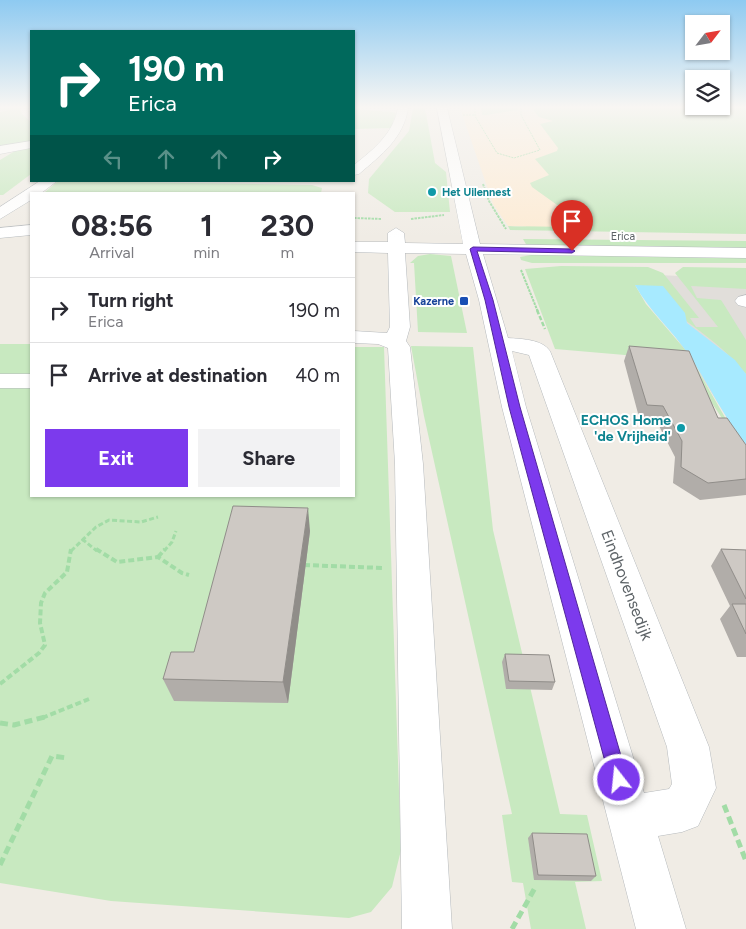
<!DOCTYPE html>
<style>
:root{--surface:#fff;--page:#f2f2f3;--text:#2b2b33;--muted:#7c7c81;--line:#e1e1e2;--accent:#7c3aed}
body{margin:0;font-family:Figtree,sans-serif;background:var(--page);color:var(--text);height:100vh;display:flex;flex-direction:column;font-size:19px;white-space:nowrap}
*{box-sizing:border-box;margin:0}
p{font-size:16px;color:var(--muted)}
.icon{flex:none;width:28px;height:28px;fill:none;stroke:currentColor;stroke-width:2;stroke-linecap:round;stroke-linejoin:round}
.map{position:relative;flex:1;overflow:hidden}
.side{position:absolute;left:30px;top:192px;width:325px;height:305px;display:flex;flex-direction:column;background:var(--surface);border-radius:0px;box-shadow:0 1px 4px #0004}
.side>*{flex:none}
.hud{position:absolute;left:30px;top:30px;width:325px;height:152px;border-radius:0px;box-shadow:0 1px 4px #0004;background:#00695c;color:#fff;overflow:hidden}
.needle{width:32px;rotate:59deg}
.tools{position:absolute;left:685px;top:15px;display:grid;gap:10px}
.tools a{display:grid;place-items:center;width:45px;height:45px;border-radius:0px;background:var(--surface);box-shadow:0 1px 4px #0004;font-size:25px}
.pin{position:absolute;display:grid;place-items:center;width:42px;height:42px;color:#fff;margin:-51px -21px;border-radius:50% 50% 50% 0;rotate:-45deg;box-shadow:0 0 5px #0007}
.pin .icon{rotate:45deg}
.me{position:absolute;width:55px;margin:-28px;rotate:344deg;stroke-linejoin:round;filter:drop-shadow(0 0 4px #0008)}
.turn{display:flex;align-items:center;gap:18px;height:105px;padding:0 15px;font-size:22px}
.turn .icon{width:65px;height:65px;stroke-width:2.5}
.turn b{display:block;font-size:35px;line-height:42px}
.lanes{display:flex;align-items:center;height:48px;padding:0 15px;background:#0003;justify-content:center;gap:25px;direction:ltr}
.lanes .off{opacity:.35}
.eta{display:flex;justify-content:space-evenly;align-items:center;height:85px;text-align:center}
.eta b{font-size:30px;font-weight:700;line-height:35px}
.primary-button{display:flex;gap:10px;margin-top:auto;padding:10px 15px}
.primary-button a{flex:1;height:58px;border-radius:0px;background:var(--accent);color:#fff;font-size:20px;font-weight:700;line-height:58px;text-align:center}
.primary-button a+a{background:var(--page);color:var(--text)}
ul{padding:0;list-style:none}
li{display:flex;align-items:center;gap:15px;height:65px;padding:0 15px;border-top:1px solid var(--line)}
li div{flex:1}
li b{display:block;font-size:19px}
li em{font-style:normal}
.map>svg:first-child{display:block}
.industrial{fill:#e1deda}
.green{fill:#c8e9c0}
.sand{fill:#fdebd4}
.water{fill:#a7eaff}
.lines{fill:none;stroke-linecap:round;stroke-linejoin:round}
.minor-casing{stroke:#b6babd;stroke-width:1}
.path-far5{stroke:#a2dca6;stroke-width:1;stroke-dasharray:2 1;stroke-linecap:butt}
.path-far4{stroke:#a2dca6;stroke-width:2;stroke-dasharray:2.5 1;stroke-linecap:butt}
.path-far3{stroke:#a2dca6;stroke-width:2.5;stroke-dasharray:4.5 2;stroke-linecap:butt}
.path-far2{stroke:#a2dca6;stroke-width:3;stroke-dasharray:5 2.5;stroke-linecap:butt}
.path-far1{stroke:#a2dca6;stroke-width:4;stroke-dasharray:6 3;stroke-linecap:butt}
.path{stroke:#a2dca6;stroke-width:5;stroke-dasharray:8 4.5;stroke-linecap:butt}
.minor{fill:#fff;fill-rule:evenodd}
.wall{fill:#b1ada9}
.shaded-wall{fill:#908d89}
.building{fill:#cec9c4;stroke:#908d89}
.route{fill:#7c3aed;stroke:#51269a}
.culture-dot{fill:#0f9aa8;stroke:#fff;stroke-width:2}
.transit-dot{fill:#1a4fb4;stroke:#fff;stroke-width:2}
.labels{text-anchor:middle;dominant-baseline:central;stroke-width:4;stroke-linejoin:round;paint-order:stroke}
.far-culture-label{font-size:11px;font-weight:bold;fill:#0d838f;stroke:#fff;text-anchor:start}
.far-street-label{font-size:11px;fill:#5d6367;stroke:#fff}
.far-transit-label{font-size:11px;font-weight:bold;fill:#164399;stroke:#fff;text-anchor:end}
.culture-label{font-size:14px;font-weight:bold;fill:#0d838f;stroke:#fff;text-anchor:end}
.near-street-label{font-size:16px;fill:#5d6367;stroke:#fff}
</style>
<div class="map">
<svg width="746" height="929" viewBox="0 0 746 929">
<rect width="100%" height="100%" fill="#f0ece5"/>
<polygon class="industrial" points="636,274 746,279 746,447"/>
<g class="green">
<polygon points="0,108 20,108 22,114 31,122 31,174 3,195 0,195 0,160 25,145 0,149 0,112 9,110 0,110"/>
<polygon points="413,108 425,108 435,163 446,172 450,212 395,212 368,193 369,179 409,131"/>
<polygon points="468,108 746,108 746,234 510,230 508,226 528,227 514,226"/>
<polygon points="354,109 392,112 396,113 391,128 354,129"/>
<polygon points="58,181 312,185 322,188 321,193 45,192"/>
<polygon points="523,239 746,241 746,249 527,246"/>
<polygon points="430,254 451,256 467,333 418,332 414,263 410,263 418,256"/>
<polygon points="531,255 746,257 746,263 532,263 521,260 520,257"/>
<path d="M 561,266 L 648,267 L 663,273 L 699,318 L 690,318 L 696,327 L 718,327 L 675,273 L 683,267 L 746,268 L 746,289 L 691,286 L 697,298 L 721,300 L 723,303 L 746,340 L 746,374 C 717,338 673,313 635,285 L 646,304 L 688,353 L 746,454 L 683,360 L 555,349 L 525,269 Z"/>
<polygon points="0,344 31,344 31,496 354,496 354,347 384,347 401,850 392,887 371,912 349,918 111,901 0,883"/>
<polygon points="411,346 473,347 493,530 560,814 587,815 602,881 575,882 586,929 531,929 523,883 512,882 502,815 512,814 424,416"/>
</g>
<polygon class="sand" points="460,108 481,108 482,115 486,115 518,110 518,108 536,108 533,110 539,117 553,121 540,124 558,148 557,151 535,159 549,175 530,183 532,187 567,212 563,215 565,223 570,227 508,226 493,204"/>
<path class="water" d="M 635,285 L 663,286 L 685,313 L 687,323 L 735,360 L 746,374 L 746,446 C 724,417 709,385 689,355 C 672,330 650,312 635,285 Z"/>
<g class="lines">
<defs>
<g id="minor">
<path d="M 398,108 L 408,108 C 404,138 381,155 359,174 L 354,175 L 354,165 C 374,149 393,134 398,108 Z"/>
<path d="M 437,108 L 447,108 L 480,244 L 746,248 L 746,258 L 483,254 L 508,338 C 521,339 542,339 550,351 L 709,747 L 716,788 L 698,826 L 682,832 L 658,836 L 686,929 L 636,929 L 502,407 L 479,300 L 466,254 L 405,253 L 410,327 L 406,341 L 410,347 L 423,464 L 452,929 L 402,929 L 395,464 L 388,348 L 378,344 L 354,343 L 354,331 L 387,333 L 390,327 L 388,253 L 354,252 L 354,242 L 388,242 L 388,233 L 396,228 L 404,233 L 405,243 L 463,244 ZM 512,351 L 529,355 L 667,747 L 672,784 L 669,789 L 644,793 L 526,407 Z"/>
<polygon points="31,141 31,148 0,154 0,146"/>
<polygon points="40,181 57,181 40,194 31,194 31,200 0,219 0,207"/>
<polygon points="31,225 31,235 0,238 0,228"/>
<polygon points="746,295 746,307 738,305 735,301 738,297"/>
<rect x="0" y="374" width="31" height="14"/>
</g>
</defs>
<use href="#minor" class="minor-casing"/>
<g class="path-far5">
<polyline points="27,108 31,116"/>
<polyline points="475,108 475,116 497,153 514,158 540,150 521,115 521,108"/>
<polyline points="463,115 475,115"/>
</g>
<g class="path-far4">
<polyline points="483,184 489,201 506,229"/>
<polyline points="354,218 382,219"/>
<polyline points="411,219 444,215"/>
<polyline points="521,270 538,312"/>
</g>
<polyline class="path-far3" points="537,310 545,329"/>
<g class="path-far2">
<polyline points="82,539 97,551"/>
<polyline points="71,551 96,527 109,520 141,522 158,517"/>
<polyline points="164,551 172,542 176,531"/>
</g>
<g class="path-far1">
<polyline points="96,549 117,562 158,557 182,573 189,575"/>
<polyline points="158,557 165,549"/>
<polyline points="304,565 383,568"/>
<polyline points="0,684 39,653 45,645 40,623 41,603 45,593 67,572 71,549"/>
<polyline points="42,718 89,699"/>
</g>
<g class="path">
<polyline points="0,723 14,725 45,717"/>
<polyline points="724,805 746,861"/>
<polyline points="0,865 52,756 67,758"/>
<polyline points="512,929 536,886"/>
</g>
<use href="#minor" class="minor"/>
</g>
<g class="wall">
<polygon points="629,346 718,418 746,445 746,495 700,500 673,483 675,457 657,422 640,421 624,361"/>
<polygon points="310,531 288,703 174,701 163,679 194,652"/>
<polygon points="721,549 746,550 746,657 737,657 720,619 730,606 711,566"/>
<polygon points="505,654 555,682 552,690 506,689 502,662"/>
<polygon points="532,833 596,876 591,881 534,880 528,838"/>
</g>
<polygon class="shaded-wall" points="308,508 310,531 288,703 283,682"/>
<g class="building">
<polygon points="629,346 689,351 718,418 727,418 746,445 746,479 708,483 681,467 682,441 663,406 647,405"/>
<polygon points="233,506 308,508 283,682 163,679 171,652 194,652"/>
<polygon points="721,549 746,550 746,599"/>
<polygon points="732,604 746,604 746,634"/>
<polygon points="505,654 549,655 555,682 509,681"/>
<polygon points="532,833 587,834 596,876 538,875"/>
</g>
<linearGradient id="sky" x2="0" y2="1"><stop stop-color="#8ecaf1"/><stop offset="0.45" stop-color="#f8f6f3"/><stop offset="1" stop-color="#f8f6f3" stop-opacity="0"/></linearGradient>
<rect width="746" height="238" fill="url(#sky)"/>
<polygon class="route" points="473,247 572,249 575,251 572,253 477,251 493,300 520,407 628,780 626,786 619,789 613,786 610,780 509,407 485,300 470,249"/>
<g class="culture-dot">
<circle cx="432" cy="192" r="5"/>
<circle cx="681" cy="428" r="5"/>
</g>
<rect class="transit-dot" x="459" y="296" width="10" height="10" rx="2.5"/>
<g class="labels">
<g class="far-culture-label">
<text x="442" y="192">Het Uilennest</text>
</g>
<g class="far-street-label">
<text x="623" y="236">Erica</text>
</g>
<g class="far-transit-label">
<text x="454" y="301">Kazerne</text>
</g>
<g class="culture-label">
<text x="671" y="420">ECHOS Home<tspan x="671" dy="16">'de Vrijheid'</tspan></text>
</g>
<g class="near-street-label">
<text transform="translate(627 585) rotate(69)">Eindhovensedijk</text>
</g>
</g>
</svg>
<div class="tools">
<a><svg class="needle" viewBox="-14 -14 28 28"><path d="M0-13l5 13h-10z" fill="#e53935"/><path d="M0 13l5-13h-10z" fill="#7c7c81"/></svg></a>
<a><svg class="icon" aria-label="layers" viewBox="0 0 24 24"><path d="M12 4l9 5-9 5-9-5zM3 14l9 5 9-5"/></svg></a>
</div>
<div class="pin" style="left:572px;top:251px;background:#d93025"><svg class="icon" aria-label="arrive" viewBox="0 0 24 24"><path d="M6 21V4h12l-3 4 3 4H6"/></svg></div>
<svg class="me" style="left:619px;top:780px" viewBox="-20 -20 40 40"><circle r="17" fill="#7c3aed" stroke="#fff" stroke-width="3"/><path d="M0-11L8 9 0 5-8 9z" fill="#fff"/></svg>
<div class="hud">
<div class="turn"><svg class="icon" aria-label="right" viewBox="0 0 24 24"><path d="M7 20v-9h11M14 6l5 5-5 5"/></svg><div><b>190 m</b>Erica</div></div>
<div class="lanes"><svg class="icon off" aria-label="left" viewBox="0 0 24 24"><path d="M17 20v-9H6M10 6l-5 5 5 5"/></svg><svg class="icon off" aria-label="ahead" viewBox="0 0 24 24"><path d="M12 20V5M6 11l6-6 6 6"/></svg><svg class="icon off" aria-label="ahead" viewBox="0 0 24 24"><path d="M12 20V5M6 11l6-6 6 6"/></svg><svg class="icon" aria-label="right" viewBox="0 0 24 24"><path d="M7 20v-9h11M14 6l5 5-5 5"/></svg></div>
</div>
<section class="side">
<div class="eta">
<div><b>08:56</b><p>Arrival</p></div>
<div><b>1</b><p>min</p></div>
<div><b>230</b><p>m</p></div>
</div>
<ul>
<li><svg class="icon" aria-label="right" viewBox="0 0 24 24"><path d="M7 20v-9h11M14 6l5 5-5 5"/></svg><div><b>Turn right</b><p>Erica</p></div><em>190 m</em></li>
<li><svg class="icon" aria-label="arrive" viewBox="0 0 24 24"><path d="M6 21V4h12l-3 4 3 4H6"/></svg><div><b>Arrive at destination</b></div><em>40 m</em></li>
</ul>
<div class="primary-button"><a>Exit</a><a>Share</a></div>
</section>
</div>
